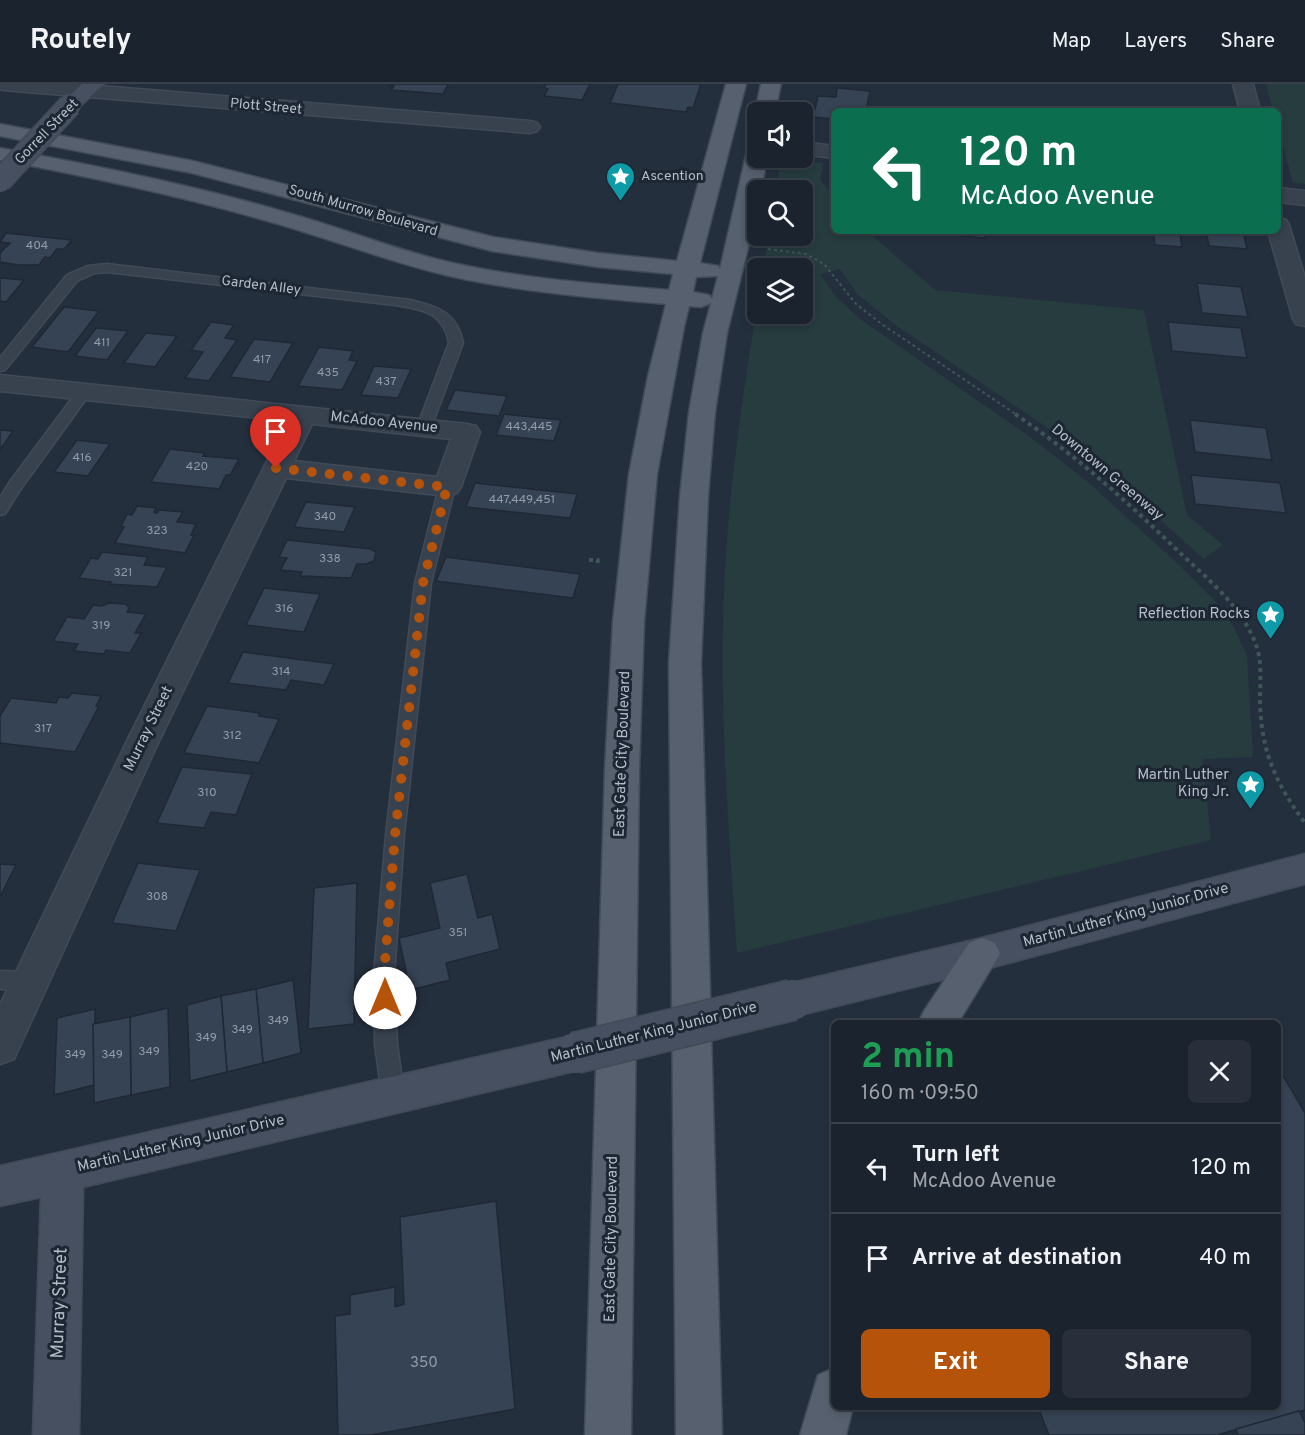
<!DOCTYPE html>
<meta charset="utf-8">
<style>
:root{--surface:#1b232e;--page:#282f3a;--text:#f1f3f6;--muted:#a0a4aa;--line:#39404a;--accent:#b45309}
body{margin:0;font-family:Overpass,sans-serif;background:var(--page);color:var(--text);height:100vh;display:flex;flex-direction:column;font-size:22px;white-space:nowrap}
*{box-sizing:border-box;margin:0}
p{font-size:20px;color:var(--muted)}
.icon{flex:none;width:33px;height:33px;fill:none;stroke:currentColor;stroke-width:2;stroke-linecap:round;stroke-linejoin:round}
.map{position:relative;flex:1;overflow:hidden}
.side{position:absolute;left:831px;top:936px;width:450px;height:390px;display:flex;flex-direction:column;background:var(--surface);border-radius:9px;box-shadow:0 3px 9px #0003,0 0 0 2px var(--line)}
.side>*{flex:none}
.hud{position:absolute;left:831px;top:24px;width:450px;height:126px;border-radius:9px;box-shadow:0 3px 9px #0003,0 0 0 2px var(--line);background:#0b6e4f;color:#fff;overflow:hidden}
.controls{position:absolute;left:747px;top:18px;display:grid;gap:12px}
.controls a{display:grid;place-items:center;width:66px;height:66px;border-radius:9px;background:var(--surface);box-shadow:0 3px 9px #0003,0 0 0 2px var(--line);font-size:30px}
.pin{position:absolute;display:grid;place-items:center;width:51px;height:51px;color:#fff;margin:-62px -26px;border-radius:50% 50% 50% 0;rotate:-45deg;box-shadow:0 0 6px #0007}
.pin .icon{rotate:45deg}
.me{position:absolute;width:66px;margin:-33px;rotate:0deg;stroke-linejoin:round;filter:drop-shadow(0 0 4px #0008)}
.turn{display:flex;align-items:center;gap:21px;height:126px;padding:0 30px;font-size:27px}
.turn .icon{width:78px;height:78px;stroke-width:2.5}
.turn b{display:block;font-size:42px;line-height:51px}
.round{display:grid;place-items:center;flex:none;width:63px;height:63px;border-radius:9px;background:var(--page)}
.headline{display:flex;align-items:center;justify-content:space-between;height:102px;padding:0 30px}
h1{font-size:36px;font-weight:700;line-height:45px;color:#1e9e55}
.cta{display:flex;gap:12px;margin-top:auto;padding:12px 30px}
.cta a{flex:1;height:69px;border-radius:9px;background:var(--accent);color:#fff;font-size:24px;font-weight:700;line-height:69px;text-align:center}
.cta a+a{background:var(--page);color:var(--text)}
ul{padding:0;list-style:none}
li{display:flex;align-items:center;gap:18px;height:90px;padding:0 30px;border-top:2px solid var(--line)}
li div{flex:1}
li b{display:block;font-size:22px}
li em{font-style:normal}
header{display:flex;align-items:center;gap:36px;box-sizing:border-box;height:84px;padding:0 30px;background:var(--surface);border-bottom:2px solid var(--line)}
header strong{font-size:28px}
nav{display:flex;gap:33px;margin-inline-start:auto;font-size:21px}
.map>svg:first-child{display:block}
.green{fill:#263c3f}
.building{fill:#364354;stroke:#1f2835;stroke-width:1.5}
.lines{fill:none;stroke-linecap:round;stroke-linejoin:round}
.lane-casing{stroke:#414a57;stroke-width:3}
.street-casing{stroke:#414a57;stroke-width:3}
.secondary-casing{stroke:#414a57;stroke-width:3}
.primary-casing{stroke:#414a57;stroke-width:3}
.path-far1{stroke:#3f5557;stroke-width:2;stroke-dasharray:3 3;stroke-linecap:butt}
.path{stroke:#3f5557;stroke-width:4;stroke-dasharray:4 4;stroke-linecap:butt}
.lane{fill:#38414e;fill-rule:evenodd}
.street{fill:#38414e;fill-rule:evenodd}
.secondary{fill:#465061;fill-rule:evenodd}
.primary{fill:#56606e;fill-rule:evenodd}
.secondary-bridge-far1-casing{stroke:#414a57;stroke-width:25;stroke-linecap:butt}
.secondary-bridge-casing{stroke:#414a57;stroke-width:43;stroke-linecap:butt}
.secondary-bridge-far1{stroke:#465061;stroke-width:22}
.secondary-bridge{stroke:#465061;stroke-width:40}
.route{stroke:#b45309;stroke-width:10;stroke-dasharray:0 18}
.labels{text-anchor:middle;dominant-baseline:central;stroke-width:6;stroke-linejoin:round;paint-order:stroke}
.number-label{font-size:12px;fill:#929caa}
.far-street-label{font-size:14px;fill:#b4bcc9;stroke:#1d2633}
.far-poi-label{font-size:14px;fill:#b4bcc9;stroke:#1d2633;text-anchor:start}
.street-label{font-size:15px;fill:#b4bcc9;stroke:#1d2633}
.poi-label{font-size:15px;fill:#b4bcc9;stroke:#1d2633;text-anchor:end}
.near-number-label{font-size:15px;fill:#929caa}
.near-street-label{font-size:18px;fill:#b4bcc9;stroke:#1d2633}
</style>
<header>
<strong>Routely</strong>
<nav><a>Map</a><a>Layers</a><a>Share</a></nav>
</header>
<div class="map">
<svg width="1305" height="1351" viewBox="0 0 1305 1351">
<rect width="100%" height="100%" fill="#242f3e"/>
<g class="green">
<polygon points="1266,0 1305,0 1305,100 1293,99 1278,44 1278,27 1273,27"/>
<path d="M 790,77 L 823,79 L 820,96 L 834,111 L 834,147 L 867,147 L 935,206 L 1144,226 L 1187,431 L 1223,461 L 1204,475 L 1127,406 L 1042,340 L 897,242 L 857,210 L 840,185 L 820,190 L 836,213 L 860,235 L 1029,352 L 1089,399 L 1178,480 L 1216,518 L 1235,545 L 1247,572 L 1253,673 L 1203,675 L 1211,756 L 737,869 C 729,749 719,627 724,506 C 728,410 742,316 757,222 L 758,230 L 802,230 L 802,184 L 763,184 L 769,152 L 802,152 L 802,106 L 776,106 L 780,81 Z"/>
</g>
<g class="building">
<polygon points="391,0 448,0 443,10 391,6 394,2 390,2"/>
<polygon points="546,0 590,0 582,16 544,12 548,5 544,4"/>
<polygon points="618,0 701,0 693,24 688,23 686,28 610,19"/>
<polygon points="837,4 870,7 866,27 834,27 834,35 813,33 818,12 836,13"/>
<polygon points="950,147 985,147 985,154 950,151"/>
<polygon points="1096,147 1135,147 1136,152 1096,149"/>
<polygon points="1153,147 1195,147 1196,151 1180,150 1182,163 1155,161"/>
<polygon points="1206,147 1243,147 1247,165 1209,162"/>
<polygon points="6,149 72,156 64,165 57,165 50,174 45,173 39,181 19,181 0,178 0,169 10,159 0,158"/>
<polygon points="0,194 24,196 6,218 0,217"/>
<polygon points="1197,199 1241,203 1248,233 1202,229"/>
<polygon points="64,223 99,227 68,268 32,263"/>
<polygon points="211,238 234,241 225,254 237,256 209,297 185,294 203,268 191,266"/>
<polygon points="1168,238 1241,244 1247,274 1172,267"/>
<polygon points="96,244 128,247 107,276 75,272"/>
<polygon points="146,249 177,252 155,283 124,279"/>
<polygon points="254,255 293,259 270,298 230,293"/>
<polygon points="319,263 353,267 349,276 357,277 342,306 298,302"/>
<polygon points="374,282 411,285 398,314 361,311"/>
<polygon points="455,306 507,312 499,332 446,326"/>
<polygon points="504,330 561,336 554,357 496,351"/>
<polygon points="1190,336 1266,344 1272,376 1195,368"/>
<polygon points="0,346 13,347 0,366"/>
<polygon points="77,356 110,360 88,392 54,388"/>
<polygon points="170,365 205,369 203,372 239,375 230,391 226,391 219,405 151,398"/>
<polygon points="1191,391 1280,399 1286,429 1195,420"/>
<polygon points="475,399 577,410 570,434 466,423"/>
<polygon points="306,418 355,423 344,448 294,443"/>
<polygon points="137,422 156,424 154,428 157,429 159,426 183,428 177,438 196,440 191,451 194,451 185,469 115,459 124,443 121,442 127,430 132,431"/>
<polygon points="287,456 371,465 376,468 374,477 366,480 357,480 351,494 300,492 302,488 280,486 287,474 279,473"/>
<polygon points="102,468 148,473 144,481 167,483 157,503 110,500 111,498 79,494 91,474 98,475"/>
<polygon points="446,473 580,490 573,514 436,497"/>
<polygon points="264,504 320,510 304,548 246,541"/>
<polygon points="109,519 126,520 129,524 127,528 146,530 135,549 141,549 130,569 106,566 104,570 74,567 78,560 53,557 67,533 84,535 93,521 102,522"/>
<polygon points="243,568 334,580 324,601 291,596 286,606 228,599"/>
<polygon points="72,609 101,612 96,622 99,622 75,668 0,659 0,632 11,614 56,619 59,613 68,614"/>
<polygon points="207,622 259,629 259,632 279,635 259,679 184,669"/>
<polygon points="182,683 252,690 236,731 211,728 204,744 157,739"/>
<polygon points="138,779 200,786 176,847 112,839"/>
<polygon points="0,780 16,781 0,813"/>
<polygon points="467,790 478,834 492,830 500,865 446,879 450,896 410,906 399,854 440,844 430,799"/>
<polygon points="357,799 354,940 308,945 314,804"/>
<polygon points="293,896 301,969 263,979 256,905"/>
<polygon points="256,905 263,979 227,988 221,912"/>
<polygon points="221,912 227,988 190,997 187,921"/>
<polygon points="168,924 170,1003 131,1011 130,933"/>
<polygon points="95,925 94,1001 54,1011 57,934"/>
<polygon points="130,933 131,1011 94,1019 93,940"/>
<polygon points="1278,983 1305,1029 1305,1326 1217,1351 1049,1351 1038,1323 1278,1323"/>
<polygon points="496,1117 515,1325 371,1351 338,1351 335,1232 350,1230 350,1211 395,1203 395,1223 404,1220 400,1133"/>
<polygon points="1299,1327 1305,1339 1305,1351 1238,1351 1236,1345"/>
</g>
<g class="lines">
<defs>
<g id="lane">
<path d="M 107,180 L 410,216 C 437,222 457,228 463,259 L 431,343 L 424,348 L 417,343 L 449,259 C 444,229 422,225 395,221 L 107,188 L 95,189 L 77,197 L 5,286 L 0,287 L 0,274 L 67,191 L 88,182 Z"/>
<polygon points="84,304 91,308 20,406 5,430 0,431 0,414 9,399 79,305"/>
<polygon points="447,398 455,403 431,499 404,751 394,891 397,960 404,1011 401,1018 393,1021 385,1018 382,1011 375,960 374,891 386,751 415,499 439,403"/>
<polygon points="0,887 29,888 36,891 39,897 36,903 29,906 0,905"/>
</g>
<g id="street">
<polygon points="0,0 76,0 530,37 537,39 540,43 537,47 530,49 3,6 0,5"/>
<polygon points="1233,0 1253,0 1260,27 1240,27"/>
<polygon points="802,58 834,62 834,74 802,70"/>
<polygon points="1278,104 1305,107 1305,121 1278,118"/>
<polygon points="1278,134 1286,136 1289,141 1305,194 1305,242 1296,240 1293,235 1268,147 1278,147"/>
<path d="M 0,291 L 467,340 L 476,342 L 480,348 L 461,403 L 457,409 L 447,412 L 286,394 L 159,657 L 14,975 L 0,980 L 0,921 L 127,657 L 287,337 L 0,307 ZM 312,340 L 451,355 L 437,393 L 294,377 Z"/>
</g>
<g id="secondary">
<polygon points="82,0 104,0 77,25 63,25 60,21"/>
<polygon points="1305,770 1305,800 982,886 792,933 779,928 773,916 779,904 792,899 982,854"/>
<polygon points="575,951 589,956 594,969 589,982 575,987 83,1103 79,1351 33,1351 41,1113 0,1122 0,1082"/>
</g>
<g id="primary">
<path d="M 726,0 L 746,0 L 700,179 L 718,182 L 720,185 L 747,67 L 751,63 L 758,61 L 758,74 L 767,74 L 761,106 L 758,106 L 758,123 L 727,249 L 715,328 L 708,412 L 701,579 L 722,1351 L 676,1351 L 669,579 L 680,412 L 689,328 L 703,249 L 711,219 L 701,223 L 689,222 L 684,243 L 657,390 L 644,538 L 639,685 L 631,1351 L 585,1351 L 605,685 L 613,538 L 629,390 L 648,292 L 666,220 C 595,214 523,208 454,193 C 391,179 332,155 271,138 C 182,112 91,93 0,76 L 0,64 C 97,82 193,101 288,129 C 343,144 397,167 453,179 C 524,195 597,200 669,206 L 673,190 L 598,183 L 492,167 L 192,89 L 0,52 L 0,40 L 193,77 L 493,153 L 598,169 L 677,177 ZM 718,192 L 712,215 L 709,211 L 693,208 L 696,193 Z"/>
<polygon points="761,0 781,0 775,28 758,28 758,32 755,28"/>
<polygon points="982,854 995,859 1000,870 958,939 918,939 924,927 969,859"/>
<polygon points="834,1284 834,1323 853,1323 846,1351 800,1351 818,1291"/>
</g>
</defs>
<use href="#lane" class="lane-casing"/>
<use href="#street" class="street-casing"/>
<use href="#secondary" class="secondary-casing"/>
<use href="#primary" class="primary-casing"/>
<polyline class="path-far1" points="768,165 806,170 824,180 856,220 883,241 1017,331"/>
<g class="path">
<path d="M 1015,330 C 1074,370 1128,418 1179,468 C 1209,496 1246,526 1258,567 C 1262,584 1260,601 1260,617 C 1261,667 1276,700 1305,739"/>
<polyline points="589,476 598,476 597,483"/>
</g>
<use href="#lane" class="lane"/>
<use href="#street" class="street"/>
<use href="#secondary" class="secondary"/>
<use href="#primary" class="primary"/>
<defs>
<polyline id="secondary-bridge-far1" points="0,97 70,21"/>
<polyline id="secondary-bridge" points="575,969 792,916"/>
</defs>
<use href="#secondary-bridge-far1" class="secondary-bridge-far1-casing"/>
<use href="#secondary-bridge" class="secondary-bridge-casing"/>
<use href="#secondary-bridge-far1" class="secondary-bridge-far1"/>
<use href="#secondary-bridge" class="secondary-bridge"/>
</g>
<g class="lines">
<polyline class="route" points="276,384 447,403 423,499 395,751 384,891 385,914"/>
</g>
<defs>
<symbol id="sight-pin" viewBox="-11 -11 22 30"><path d="M0 17L-7.5 6A9.5 9.5 0 1 1 7.5 6Z" fill="#0f9aa8" stroke="#1d2633"/><path d="M0-6L1.8-2.2L6-1.7L2.9 1.2L3.7 5.4L0 3.3L-3.7 5.4L-2.9 1.2L-6-1.7L-1.8-2.2Z" fill="#fff"/></symbol>
</defs>
<g fill-rule="evenodd">
<use href="#sight-pin" x="604" y="76" width="33" height="45"/>
<use href="#sight-pin" x="1254" y="514" width="33" height="45"/>
<use href="#sight-pin" x="1234" y="684" width="33" height="45"/>
</g>
<g class="labels">
<g class="number-label">
<text x="37" y="162">404</text>
<text x="102" y="259">411</text>
<text x="262" y="276">417</text>
<text x="328" y="289">435</text>
<text x="386" y="298">437</text>
<text x="529" y="343">443,445</text>
<text x="82" y="374">416</text>
<text x="197" y="383">420</text>
<text x="522" y="416">447,449,451</text>
<text x="325" y="433">340</text>
<text x="157" y="447">323</text>
<text x="330" y="475">338</text>
<text x="123" y="489">321</text>
<text x="284" y="525">316</text>
<text x="101" y="542">319</text>
<text x="281" y="588">314</text>
<text x="43" y="645">317</text>
<text x="232" y="652">312</text>
<text x="207" y="709">310</text>
<text x="157" y="813">308</text>
<text x="458" y="849">351</text>
<text x="278" y="937">349</text>
<text x="242" y="946">349</text>
<text x="206" y="954">349</text>
<text x="149" y="968">349</text>
<text x="75" y="971">349</text>
<text x="112" y="971">349</text>
</g>
<g class="far-street-label">
<text transform="translate(266 23) rotate(5)">Plott Street</text>
<text transform="translate(47 48) rotate(-46)">Gorrell Street</text>
<text transform="translate(363 127) rotate(16)">South Murrow Boulevard</text>
<text transform="translate(261 202) rotate(7)">Garden Alley</text>
</g>
<g class="far-poi-label">
<text x="641" y="92">Ascention</text>
</g>
<g class="street-label">
<text transform="translate(384 339) rotate(6)">McAdoo Avenue</text>
<text transform="translate(1107 389) rotate(40)">Downtown Greenway</text>
<text transform="translate(149 645) rotate(-64)">Murray Street</text>
<text transform="translate(623 670) rotate(-88)">East Gate City Boulevard</text>
<text transform="translate(1126 832) rotate(-15)">Martin Luther King Junior Drive</text>
<text transform="translate(654 949) rotate(-14)">Martin Luther King Junior Drive</text>
<text transform="translate(181 1060) rotate(-13)">Martin Luther King Junior Drive</text>
<text transform="translate(612 1155) rotate(-89)">East Gate City Boulevard</text>
</g>
<g class="poi-label">
<text x="1250" y="530">Reflection Rocks</text>
<text x="1229" y="691">Martin Luther<tspan x="1229" dy="17">King Jr.</tspan></text>
</g>
<g class="near-number-label">
<text x="424" y="1279">350</text>
</g>
<g class="near-street-label">
<text transform="translate(60 1219) rotate(-88)">Murray Street</text>
</g>
</g>
</svg>
<div class="controls">
<a><svg class="icon" aria-label="sound" viewBox="0 0 24 24"><path d="M4 9h4l5-4v14l-5-4H4zM17 9q2 3 0 6"/></svg></a>
<a><svg class="icon" aria-label="search" viewBox="0 0 24 24"><circle cx="10" cy="10" r="6"/><path d="M15 15l6 6"/></svg></a>
<a><svg class="icon" aria-label="layers" viewBox="0 0 24 24"><path d="M12 4l9 5-9 5-9-5zM3 14l9 5 9-5"/></svg></a>
</div>
<div class="pin" style="left:276px;top:384px;background:#d93025"><svg class="icon" aria-label="arrive" viewBox="0 0 24 24"><path d="M6 21V4h12l-3 4 3 4H6"/></svg></div>
<svg class="me" style="left:385px;top:914px" viewBox="-20 -20 40 40"><circle r="19" fill="#fff"/><path d="M0-13L10 11 0 6-10 11z" fill="#b45309"/></svg>
<div class="hud">
<div class="turn"><svg class="icon" aria-label="left" viewBox="0 0 24 24"><path d="M17 20v-9H6M10 6l-5 5 5 5"/></svg><div><b>120 m</b>McAdoo Avenue</div></div>
</div>
<section class="side">
<div class="headline"><div><h1>2 min</h1><p>160 m · 09:50</p></div><a class="round"><svg class="icon" aria-label="close" viewBox="0 0 24 24"><path d="M6 6l12 12M18 6L6 18"/></svg></a></div>
<ul>
<li><svg class="icon" aria-label="left" viewBox="0 0 24 24"><path d="M17 20v-9H6M10 6l-5 5 5 5"/></svg><div><b>Turn left</b><p>McAdoo Avenue</p></div><em>120 m</em></li>
<li><svg class="icon" aria-label="arrive" viewBox="0 0 24 24"><path d="M6 21V4h12l-3 4 3 4H6"/></svg><div><b>Arrive at destination</b></div><em>40 m</em></li>
</ul>
<div class="cta"><a>Exit</a><a>Share</a></div>
</section>
</div>
